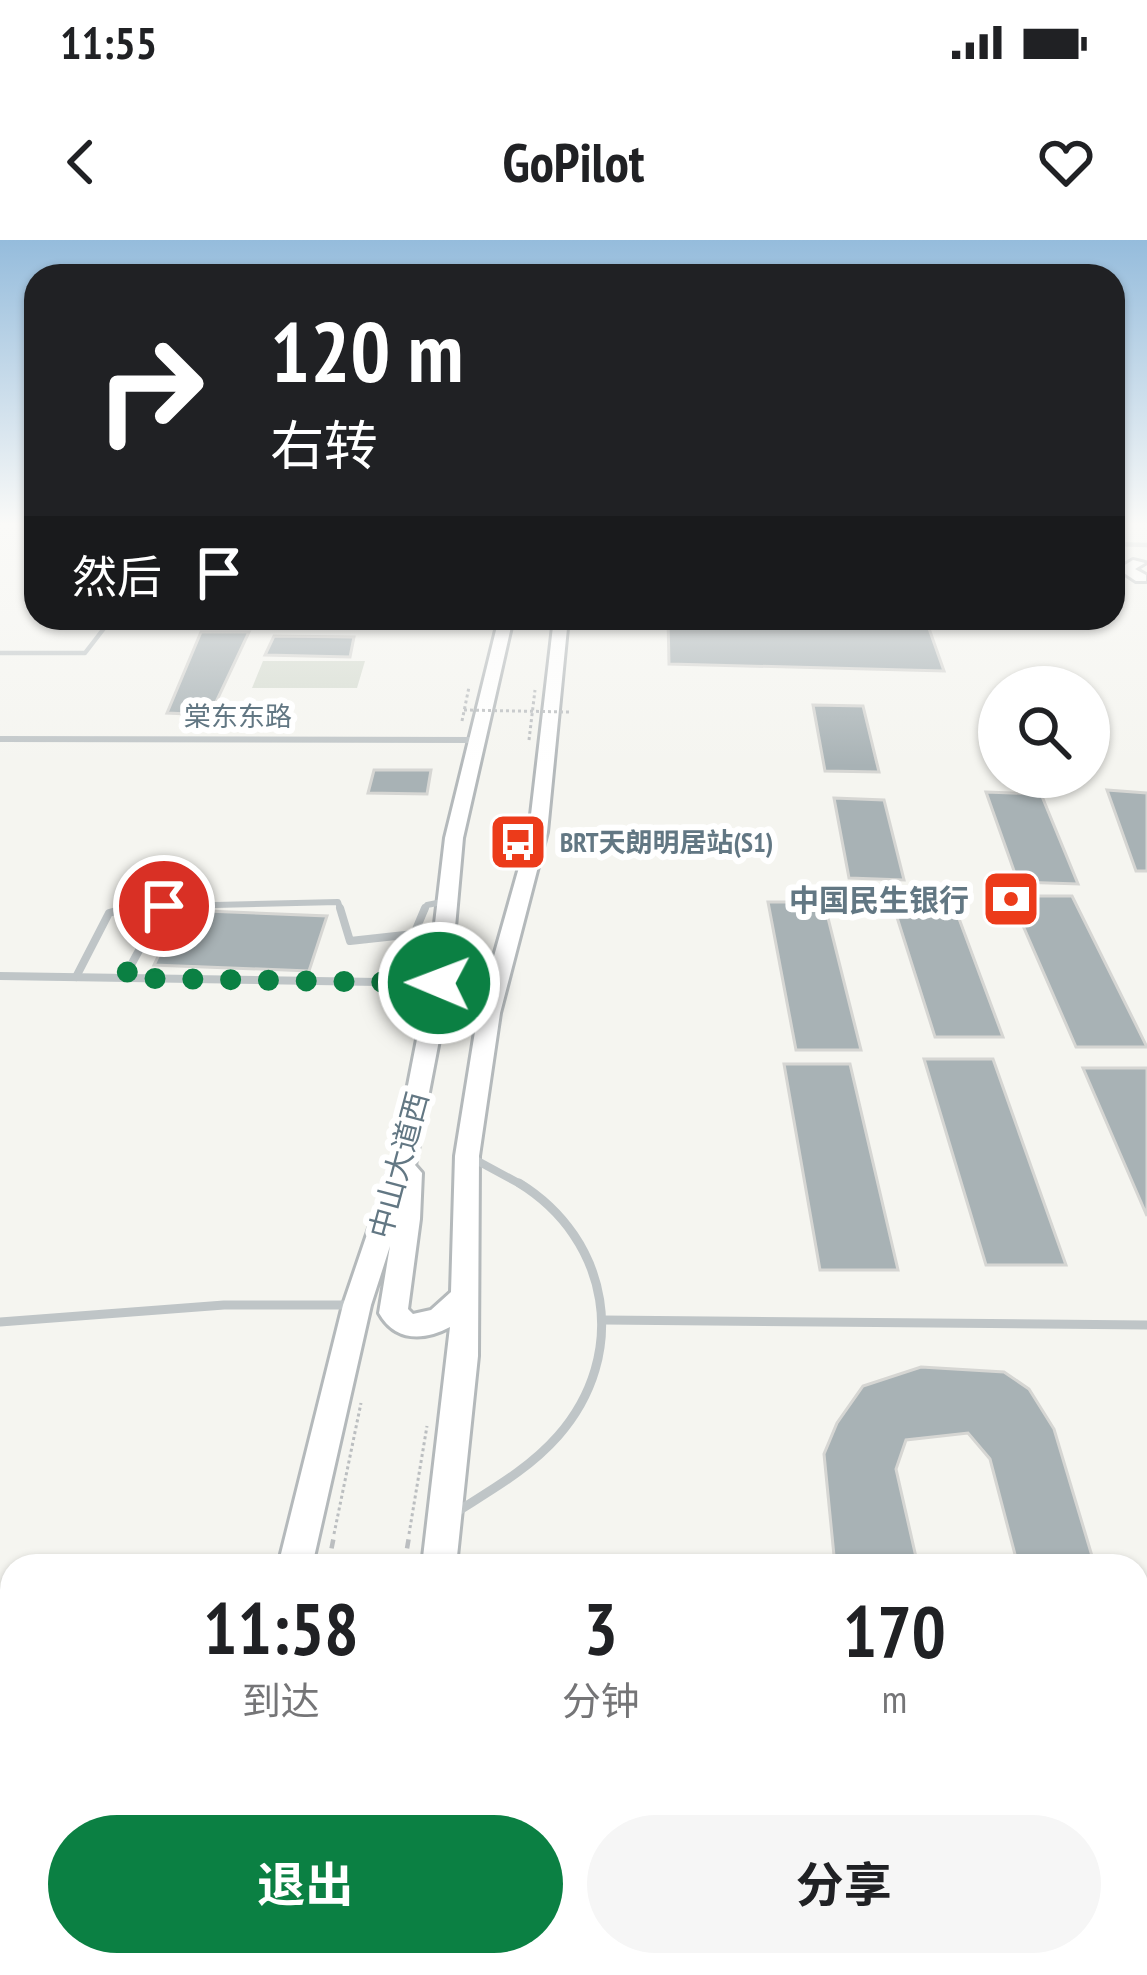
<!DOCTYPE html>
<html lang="zh">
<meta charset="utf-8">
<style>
:root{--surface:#fff;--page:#f6f6f6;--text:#202124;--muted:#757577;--accent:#0b8043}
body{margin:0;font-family:"PT Sans Narrow","Noto Sans SC",sans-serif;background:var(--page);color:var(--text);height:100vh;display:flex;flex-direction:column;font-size:45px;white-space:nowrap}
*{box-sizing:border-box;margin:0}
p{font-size:39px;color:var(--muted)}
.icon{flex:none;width:66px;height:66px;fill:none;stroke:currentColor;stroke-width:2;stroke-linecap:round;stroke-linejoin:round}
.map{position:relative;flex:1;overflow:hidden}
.side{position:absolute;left:0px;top:1314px;width:1149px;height:423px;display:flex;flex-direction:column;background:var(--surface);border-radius:36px 36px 0 0;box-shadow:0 3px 9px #0004}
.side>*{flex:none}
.top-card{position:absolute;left:24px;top:24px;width:1101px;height:366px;border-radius:36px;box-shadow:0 3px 9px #0004;background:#202124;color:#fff;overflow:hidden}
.buttons{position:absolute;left:978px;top:426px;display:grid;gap:24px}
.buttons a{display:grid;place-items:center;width:132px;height:132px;border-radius:50%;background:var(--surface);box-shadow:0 3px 9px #0004;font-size:60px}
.pin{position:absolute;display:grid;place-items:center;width:102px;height:102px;color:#fff;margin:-51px;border:6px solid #fff;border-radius:50%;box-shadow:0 3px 12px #0007}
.me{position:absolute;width:132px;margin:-66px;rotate:271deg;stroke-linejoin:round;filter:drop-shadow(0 0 9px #0008)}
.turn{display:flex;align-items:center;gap:42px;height:252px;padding:0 48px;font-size:54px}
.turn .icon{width:156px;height:156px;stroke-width:2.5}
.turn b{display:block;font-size:84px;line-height:102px}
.then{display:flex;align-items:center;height:114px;padding:0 48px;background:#0003;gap:24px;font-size:45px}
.eta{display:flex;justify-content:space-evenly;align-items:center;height:204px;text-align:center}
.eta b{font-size:72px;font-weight:700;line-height:84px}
.primary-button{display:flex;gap:24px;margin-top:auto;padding:24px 48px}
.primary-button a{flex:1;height:138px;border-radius:72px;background:var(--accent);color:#fff;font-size:48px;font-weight:700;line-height:138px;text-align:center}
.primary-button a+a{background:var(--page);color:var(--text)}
.status{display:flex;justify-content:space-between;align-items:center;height:84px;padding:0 60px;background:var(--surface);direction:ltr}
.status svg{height:33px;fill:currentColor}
header{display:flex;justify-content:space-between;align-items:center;height:156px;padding:0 48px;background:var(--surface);font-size:54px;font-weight:700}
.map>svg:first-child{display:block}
.green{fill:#d6dcd1}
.building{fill:#a8b2b5;stroke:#d6d6d3;stroke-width:3}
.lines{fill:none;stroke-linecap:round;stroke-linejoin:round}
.primary-casing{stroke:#b3b8bb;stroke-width:6}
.trunk-casing{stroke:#b4b9bb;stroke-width:6}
.path-far1{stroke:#bbbec0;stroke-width:3;stroke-dasharray:3 3;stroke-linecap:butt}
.path{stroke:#bbbec0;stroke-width:4.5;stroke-dasharray:9 9;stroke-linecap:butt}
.service-far3{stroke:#bfc5c7;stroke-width:4.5}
.service-far2{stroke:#bfc5c7;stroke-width:6}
.service-far1{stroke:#bfc5c7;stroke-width:8}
.service{stroke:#bfc5c7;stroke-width:9}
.minor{fill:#bfc5c7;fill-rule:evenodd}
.primary{fill:#fff;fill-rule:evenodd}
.trunk{fill:#fff;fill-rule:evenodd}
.path-bridge{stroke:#bbbec0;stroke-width:3;stroke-dasharray:3 3;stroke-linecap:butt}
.route{stroke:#0b8043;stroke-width:21;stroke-dasharray:0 37.8}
.labels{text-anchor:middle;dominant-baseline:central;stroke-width:12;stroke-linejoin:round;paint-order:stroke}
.far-street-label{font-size:27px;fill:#627783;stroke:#fff}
.far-poi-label{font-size:27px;font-weight:bold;fill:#627783;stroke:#fff;text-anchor:start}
.poi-label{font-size:30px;font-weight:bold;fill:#627783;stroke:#fff;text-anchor:end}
.street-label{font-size:30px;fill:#627783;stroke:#fff}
</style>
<div class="status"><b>11:55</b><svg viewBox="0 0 49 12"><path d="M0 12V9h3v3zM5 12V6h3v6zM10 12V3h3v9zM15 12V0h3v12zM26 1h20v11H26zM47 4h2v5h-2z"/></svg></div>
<header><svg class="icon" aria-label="back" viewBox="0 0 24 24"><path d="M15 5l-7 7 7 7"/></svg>GoPilot<svg class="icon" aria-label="heart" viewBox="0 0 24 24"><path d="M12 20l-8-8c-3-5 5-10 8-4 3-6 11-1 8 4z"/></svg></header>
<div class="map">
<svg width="1147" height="1735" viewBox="0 0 1147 1735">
<rect width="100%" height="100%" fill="#f5f5f0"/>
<polygon class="green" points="263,421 365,421 357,448 252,448"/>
<g class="building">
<polygon points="668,378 926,380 944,431 669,424"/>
<polygon points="201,392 249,392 210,475 167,473"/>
<polygon points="274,396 354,397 350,417 265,415"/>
<polygon points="813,465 863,466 879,532 825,531"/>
<polygon points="374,530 431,530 427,554 368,553"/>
<polygon points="1107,550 1147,553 1147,631 1136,631"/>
<polygon points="986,552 1041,554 1078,644 1018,642"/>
<polygon points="834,558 884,560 904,640 849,638"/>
<polygon points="888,649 948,649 1003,797 935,797"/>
<polygon points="1010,656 1072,656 1147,807 1076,807"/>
<polygon points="768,662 824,662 861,810 796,810"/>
<polygon points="180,670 327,676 309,731 154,725"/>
<polygon points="924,819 993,819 1066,1025 986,1025"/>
<polygon points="784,824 850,824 898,1030 820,1030"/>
<polygon points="1083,828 1147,828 1147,976"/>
<polygon points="921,1127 1004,1132 1029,1149 1054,1189 1095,1326 1018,1326 990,1219 968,1193 906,1200 896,1229 918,1326 835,1326 824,1214 837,1183 863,1146"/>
<polygon points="1137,1539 1147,1546 1147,1735 1098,1735 1094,1725 1137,1725"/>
<polygon points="898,1725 1032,1725 1035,1735 900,1735"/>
</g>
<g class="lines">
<defs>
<polygon id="primary" points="1133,320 1145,323 1135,329 1146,335 1146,341 1136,341 1118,329"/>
<g id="trunk">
<path d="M 499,378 L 513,378 L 463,598 L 450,743 L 415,925 L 422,933 L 420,979 L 408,1069 L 413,1074 L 431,1070 L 451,1052 L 455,916 L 478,773 L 529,592 L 554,378 L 568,378 L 547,592 L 500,773 L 479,916 L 478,1116 L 456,1326 L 422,1326 L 450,1087 C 424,1101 395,1102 379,1073 L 390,1006 L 371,1065 L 312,1326 L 278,1326 L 343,1065 L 395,912 L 428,743 L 445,598 Z"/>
<polygon points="185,1725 225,1725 224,1735 182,1735"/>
<polygon points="368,1725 408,1725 407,1735 365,1735"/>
</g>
</defs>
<use href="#primary" class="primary-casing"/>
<use href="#trunk" class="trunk-casing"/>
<g class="path-far1">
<polyline points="462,481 469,447"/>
<polyline points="529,500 535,450"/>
<polyline points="516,598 519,578"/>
<polyline points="334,1294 361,1163"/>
<polyline points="409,1294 427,1186"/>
</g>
<g class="path">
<polyline points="328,1326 335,1291"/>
<polyline points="404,1326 410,1291"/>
<polyline points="245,1735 247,1725"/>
<polyline points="341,1735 342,1725"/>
</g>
<g class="service-far3">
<polyline points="1113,304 1147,305"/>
<polyline points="0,413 85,413 112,378"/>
</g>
<g class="service-far2">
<polyline points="115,671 133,667 338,662 341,671"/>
<polyline points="160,671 163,666"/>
<polyline points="424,671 427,665 442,662"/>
</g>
<g class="service-far1">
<polyline points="340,668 350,701 414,694 425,668"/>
<polyline points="76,737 109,673 127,668"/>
<polyline points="124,738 162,668"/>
<polyline points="474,919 524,946"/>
</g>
<g class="service">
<polyline points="604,1080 1147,1085"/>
<polyline points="0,1082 224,1065 350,1065"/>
<path d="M 455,1273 C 491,1250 529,1229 558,1196 C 630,1114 610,999 519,943"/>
</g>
<g class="minor">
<polygon points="164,378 503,381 508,384 503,387 168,381"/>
<polygon points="0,496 476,497 481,500 476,503 0,502"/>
<polygon points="0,732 439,739 446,743 439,747 0,740"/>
</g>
<use href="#primary" class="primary"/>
<use href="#trunk" class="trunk"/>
<polyline class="path-bridge" points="464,470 569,472"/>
</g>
<linearGradient id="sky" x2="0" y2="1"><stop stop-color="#95bcdc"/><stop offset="0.54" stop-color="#fafaf8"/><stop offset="1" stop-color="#fafaf8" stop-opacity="0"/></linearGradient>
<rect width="1147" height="526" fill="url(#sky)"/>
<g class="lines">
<polyline class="route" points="164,666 124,738 439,743"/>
</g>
<defs>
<symbol id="bus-square" viewBox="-11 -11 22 22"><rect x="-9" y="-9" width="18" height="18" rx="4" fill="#ec3b1a" stroke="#fff"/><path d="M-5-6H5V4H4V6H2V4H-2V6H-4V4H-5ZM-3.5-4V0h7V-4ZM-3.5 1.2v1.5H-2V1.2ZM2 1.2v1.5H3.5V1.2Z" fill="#fff"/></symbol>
<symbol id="bank-square" viewBox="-11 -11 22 22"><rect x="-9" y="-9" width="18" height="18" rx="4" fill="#ec3b1a" stroke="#fff"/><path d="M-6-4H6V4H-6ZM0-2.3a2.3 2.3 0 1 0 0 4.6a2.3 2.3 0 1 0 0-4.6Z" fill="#fff"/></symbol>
</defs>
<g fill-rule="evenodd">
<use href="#bus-square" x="485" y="569" width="66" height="66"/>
<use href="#bank-square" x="978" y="626" width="66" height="66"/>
</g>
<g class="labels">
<g class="far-street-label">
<text x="238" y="476">棠东东路</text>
</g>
<g class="far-poi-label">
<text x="560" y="602">BRT天朗明居站(S1)</text>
</g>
<g class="poi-label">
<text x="969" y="659">中国民生银行</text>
</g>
<g class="street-label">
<text transform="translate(398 925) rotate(-75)">中山大道西</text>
</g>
</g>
</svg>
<div class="buttons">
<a><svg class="icon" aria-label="search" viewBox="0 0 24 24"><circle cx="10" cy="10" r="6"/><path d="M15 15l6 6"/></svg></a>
</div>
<div class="pin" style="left:164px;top:666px;background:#d93025"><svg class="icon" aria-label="arrive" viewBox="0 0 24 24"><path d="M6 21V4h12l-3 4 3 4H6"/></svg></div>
<svg class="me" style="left:439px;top:743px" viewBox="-20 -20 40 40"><circle r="17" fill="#0b8043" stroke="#fff" stroke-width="3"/><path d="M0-11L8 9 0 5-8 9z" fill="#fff"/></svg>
<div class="top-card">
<div class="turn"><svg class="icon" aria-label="right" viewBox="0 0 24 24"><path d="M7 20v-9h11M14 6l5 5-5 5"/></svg><div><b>120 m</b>右转</div></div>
<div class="then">然后<svg class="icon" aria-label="arrive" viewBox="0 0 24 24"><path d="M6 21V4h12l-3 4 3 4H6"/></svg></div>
</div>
<section class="side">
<div class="eta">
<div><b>11:58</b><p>到达</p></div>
<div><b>3</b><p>分钟</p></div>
<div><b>170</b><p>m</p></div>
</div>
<div class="primary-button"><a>退出</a><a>分享</a></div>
</section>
</div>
